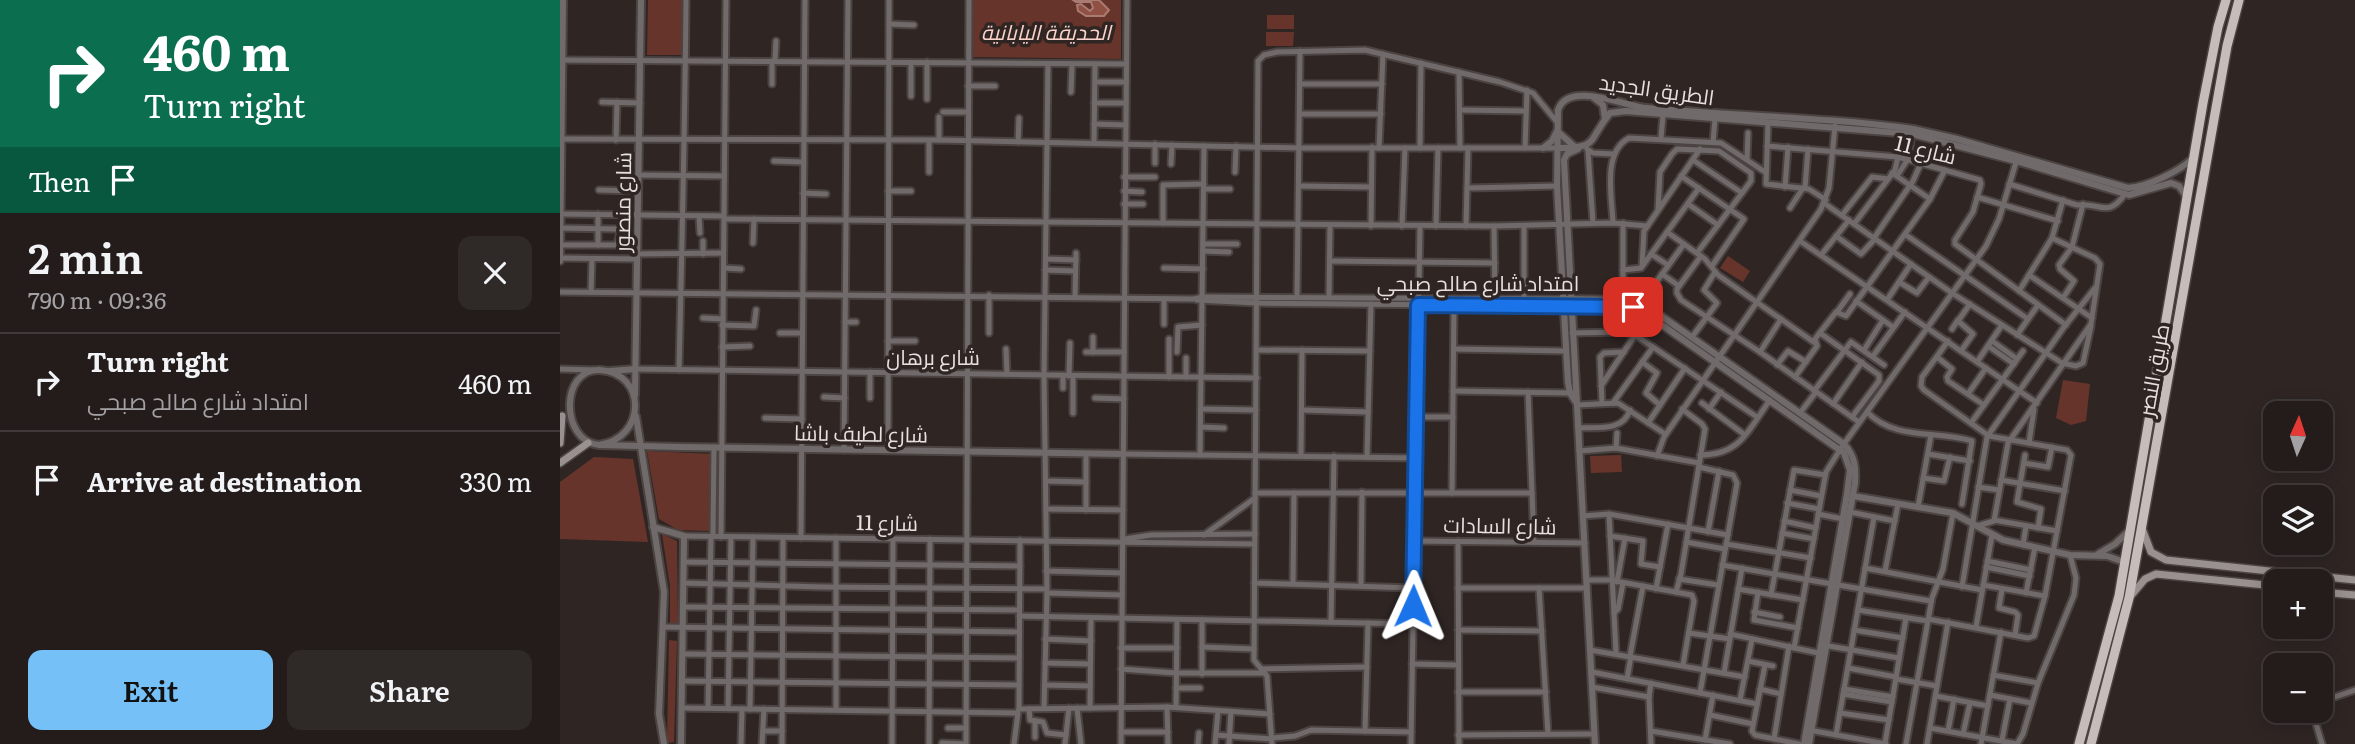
<!DOCTYPE html>
<meta charset="utf-8">
<style>
:root{--surface:#231c1b;--page:#2f2928;--text:#f1f3f6;--muted:#a3a1a3;--line:#403a3a;--accent:#75c0f6}
body{margin:0;font-family:Literata,Cairo,serif;background:var(--page);color:var(--text);height:100vh;display:flex;flex-direction:column;font-size:26px;white-space:nowrap}
*{box-sizing:border-box;margin:0}
p{font-size:23px;color:var(--muted)}
.icon{flex:none;width:38px;height:38px;fill:none;stroke:currentColor;stroke-width:2;stroke-linecap:round;stroke-linejoin:round}
.map{position:relative;flex:1;overflow:hidden}
.sheet{display:flex;flex-direction:column;background:var(--surface);width:560px}
.sheet>*{flex:none}
.banner{background:#0b6e4f;color:#fff;overflow:hidden}
.needle{width:46px;rotate:3deg}
.buttons{position:absolute;left:1703px;top:401px;display:grid;gap:14px}
.buttons a{display:grid;place-items:center;width:70px;height:70px;border-radius:14px;background:var(--surface);box-shadow:0 4px 18px #0003,0 0 0 2px var(--line);font-size:35px}
.pin{position:absolute;display:grid;place-items:center;width:60px;height:60px;color:#fff;margin:-30px;border-radius:14px;box-shadow:0 4px 10px #0006}
.me{position:absolute;width:77px;margin:-38px;rotate:1deg;stroke-linejoin:round;filter:drop-shadow(0 0 5px #0008)}
.turn{display:flex;align-items:center;gap:24px;height:147px;padding:0 28px;font-size:32px}
.turn .icon{width:91px;height:91px;stroke-width:2.5}
.turn b{display:block;font-size:49px;line-height:60px}
.then{display:flex;align-items:center;height:66px;padding:0 28px;background:#0003;gap:14px;font-size:26px}
.round{display:grid;place-items:center;flex:none;width:74px;height:74px;border-radius:14px;background:var(--page)}
.overview{display:flex;align-items:center;justify-content:space-between;height:119px;padding:0 28px}
h1{font-size:42px;font-weight:600;line-height:52px}
.primary-button{display:flex;gap:14px;margin-top:auto;padding:14px 28px}
.primary-button a{flex:1;height:80px;border-radius:14px;background:var(--accent);color:#111;font-size:28px;font-weight:600;line-height:80px;text-align:center}
.primary-button a+a{background:var(--page);color:var(--text)}
ul{padding:0;list-style:none}
li{display:flex;align-items:center;gap:21px;height:98px;padding:0 28px;border-top:2px solid var(--line)}
li div{flex:1}
li b{display:block;font-size:26px}
li em{font-style:normal}
main{display:flex;flex:1;min-height:0}
.map>svg:first-child{display:block}
.green{fill:#67342b}
.water{fill:#915044;stroke:#aa7b72;stroke-width:2}
.lines{fill:none;stroke-linecap:round;stroke-linejoin:round}
.minor-casing{stroke:#4c4442;stroke-width:9}
.tertiary-casing{stroke:#4c4442;stroke-width:10}
.secondary-casing{stroke:#4c4442;stroke-width:10}
.trunk-casing{stroke:#4c4442;stroke-width:12}
.minor{stroke:#706b6a;stroke-width:5}
.tertiary{stroke:#706b6a;stroke-width:6}
.secondary{stroke:#99918f;stroke-width:7}
.trunk{stroke:#c6bcb9;stroke-width:9}
.route-casing{stroke:#114b97;stroke-width:18}
.route{stroke:#1a73e8;stroke-width:12}
.labels{text-anchor:middle;dominant-baseline:central;stroke-width:7;stroke-linejoin:round;paint-order:stroke}
.park-label{font-size:21px;font-style:italic;fill:#fcd3cb;stroke:#2f2624}
.street-label{font-size:21px;fill:#e6e0df;stroke:#2f2624}
</style>
<main>
<section class="sheet">
<div class="banner">
<div class="turn"><svg class="icon" aria-label="right" viewBox="0 0 24 24"><path d="M7 20v-9h11M14 6l5 5-5 5"/></svg><div><b>460 m</b>Turn right</div></div>
<div class="then">Then<svg class="icon" aria-label="arrive" viewBox="0 0 24 24"><path d="M6 21V4h12l-3 4 3 4H6"/></svg></div>
</div>
<div class="overview"><div><h1>2 min</h1><p>790 m · 09:36</p></div><a class="round"><svg class="icon" aria-label="close" viewBox="0 0 24 24"><path d="M6 6l12 12M18 6L6 18"/></svg></a></div>
<ul>
<li><svg class="icon" aria-label="right" viewBox="0 0 24 24"><path d="M7 20v-9h11M14 6l5 5-5 5"/></svg><div><b>Turn right</b><p>امتداد شارع صالح صبحي</p></div><em>460 m</em></li>
<li><svg class="icon" aria-label="arrive" viewBox="0 0 24 24"><path d="M6 21V4h12l-3 4 3 4H6"/></svg><div><b>Arrive at destination</b></div><em>330 m</em></li>
</ul>
<div class="primary-button"><a>Exit</a><a>Share</a></div>
</section>
<div class="map">
<svg width="1795" height="744" viewBox="0 0 1795 744">
<rect width="100%" height="100%" fill="#2f2624"/>
<g class="green">
<polygon points="88,0 123,0 122,55 87,55"/>
<polygon points="412,0 561,0 561,59 412,57"/>
<rect x="707" y="15" width="27" height="14"/>
<polygon points="706,32 734,32 733,46 706,46"/>
<polygon points="1168,256 1190,271 1183,282 1160,268"/>
<polygon points="1503,380 1530,384 1526,421 1511,425 1496,418"/>
<polygon points="87,451 152,454 150,531 118,530 99,519"/>
<polygon points="1061,455 1062,472 1031,473 1030,456"/>
<polygon points="34,457 73,459 88,542 0,539 0,482"/>
<polygon points="102,534 117,541 118,625 110,625 110,586"/>
<polygon points="109,640 117,641 114,742 107,743"/>
</g>
<polygon class="water" points="513,0 539,0 549,10 544,16 526,16 518,11 517,5 521,4 530,11 533,8 531,2 516,2"/>
<g class="lines">
<defs>
<g id="minor">
<polyline points="329,24 354,25"/>
<polyline points="0,60 566,64"/>
<polyline points="215,60 216,41"/>
<polyline points="351,63 351,96"/>
<polyline points="899,72 900,148"/>
<polyline points="535,82 566,82"/>
<polyline points="212,84 212,61"/>
<polyline points="740,84 822,84"/>
<polyline points="408,86 435,86"/>
<polyline points="511,92 512,65"/>
<polyline points="367,99 367,62"/>
<polyline points="42,102 80,103"/>
<polyline points="534,103 566,103"/>
<polyline points="900,110 966,111"/>
<polyline points="383,112 408,112"/>
<polyline points="740,114 821,114"/>
<polyline points="379,117 379,140"/>
<polyline points="1208,123 1206,184 1249,189 1266,200"/>
<polyline points="534,124 565,125"/>
<polyline points="1101,138 1103,115"/>
<polyline points="0,139 379,140 740,148 997,148"/>
<polyline points="56,140 57,102"/>
<polyline points="458,142 459,118"/>
<polyline points="1153,142 1155,119"/>
<polyline points="534,143 535,64"/>
<polyline points="595,144 595,163"/>
<polyline points="1207,146 1338,157 1420,180 1421,184 1413,212 1395,240 1395,244 1506,325"/>
<polyline points="819,148 823,54"/>
<polyline points="860,148 861,63"/>
<polyline points="965,148 967,90"/>
<polyline points="1027,149 1033,153 1054,154"/>
<polyline points="1028,151 1033,223"/>
<polyline points="1187,159 1188,133"/>
<polyline points="1133,160 1182,193"/>
<polyline points="214,161 243,162"/>
<polyline points="611,164 612,145"/>
<polyline points="369,172 369,141"/>
<polyline points="675,172 676,146"/>
<polyline points="1332,173 1370,199"/>
<polyline points="78,175 164,176"/>
<polyline points="1121,176 1184,219 1152,266"/>
<polyline points="1337,176 1348,159 1352,134"/>
<polyline points="564,177 595,177"/>
<path d="M 1449,184 L 1517,205 C 1541,202 1547,219 1565,194"/>
<polyline points="739,186 811,187"/>
<polyline points="1225,187 1228,147"/>
<polyline points="907,188 997,186"/>
<polyline points="1245,188 1248,149"/>
<polyline points="644,189 670,189"/>
<polyline points="39,190 78,191"/>
<polyline points="328,191 351,191"/>
<polyline points="564,191 582,192"/>
<polyline points="243,193 266,194"/>
<polyline points="1417,197 1498,221"/>
<polyline points="1264,203 1392,293 1502,363 1516,366 1523,363 1531,326"/>
<polyline points="564,204 583,204"/>
<polyline points="1128,204 1158,225"/>
<polyline points="1230,208 1243,188"/>
<polyline points="1098,210 1100,172 1112,154 1117,149 1159,151 1191,173 1191,181 1137,253"/>
<polyline points="1,214 164,216"/>
<polyline points="1282,215 1312,177 1328,179"/>
<polyline points="139,216 140,233"/>
<polyline points="164,219 934,226 1053,223 1087,226"/>
<polyline points="603,223 603,185 644,184"/>
<path d="M 1053,223 C 1052,197 1042,152 1069,138 L 1161,143 L 1205,172"/>
<polyline points="1294,224 1335,170 1338,157"/>
<polyline points="811,226 812,147"/>
<polyline points="842,226 845,148"/>
<polyline points="876,226 878,148"/>
<polyline points="906,226 908,148"/>
<polyline points="934,226 935,299"/>
<polyline points="1107,232 1145,259 1158,275 1255,343"/>
<polyline points="1346,235 1468,319"/>
<polyline points="1276,236 1301,254 1315,239"/>
<polyline points="1314,238 1353,181 1361,163"/>
<polyline points="1240,241 1477,403"/>
<polyline points="193,243 194,219"/>
<polyline points="643,244 677,244"/>
<polyline points="0,245 57,245 60,232 56,229 1,228"/>
<polyline points="38,245 38,214"/>
<polyline points="643,251 669,252"/>
<polyline points="77,254 163,253"/>
<polyline points="143,254 143,241"/>
<polyline points="1091,254 1108,265"/>
<polyline points="1261,255 1289,220"/>
<polyline points="1141,256 1117,289 1117,293 1121,300 1200,352 1299,422"/>
<polyline points="0,258 77,259"/>
<polyline points="486,259 516,260"/>
<polyline points="770,261 935,263"/>
<polyline points="1082,266 1084,231 1140,149"/>
<polyline points="164,268 181,269"/>
<polyline points="604,268 643,269"/>
<polyline points="485,270 515,271"/>
<polyline points="1063,270 1081,268 1139,188"/>
<polyline points="1102,274 1119,286"/>
<polyline points="1469,275 1532,318"/>
<polyline points="1339,282 1357,293 1369,277"/>
<polyline points="1459,291 1492,238 1503,200"/>
<polyline points="0,292 634,299 642,297 1002,299"/>
<polyline points="31,292 32,259"/>
<polyline points="429,295 429,333"/>
<polyline points="515,297 516,253"/>
<polyline points="737,297 740,51"/>
<polyline points="769,297 770,225"/>
<polyline points="1503,298 1514,281 1500,269 1499,265 1512,247 1523,204"/>
<polyline points="964,299 964,226"/>
<polyline points="1063,299 1063,223"/>
<polyline points="637,300 697,303 1003,306"/>
<polyline points="1327,300 1351,264"/>
<polyline points="1296,301 1333,327"/>
<polyline points="1081,303 1124,244"/>
<polyline points="1277,312 1290,294"/>
<polyline points="143,318 162,319"/>
<polyline points="285,322 296,322"/>
<polyline points="604,324 604,299"/>
<polyline points="162,325 194,326 196,310"/>
<polyline points="1392,329 1398,320"/>
<polyline points="220,333 242,333"/>
<polyline points="1012,333 1063,332 1075,335 1197,417"/>
<polyline points="1260,333 1319,375 1319,381 1292,417"/>
<polyline points="1457,335 1478,305"/>
<polyline points="1132,337 1157,303 1144,290 1155,272"/>
<polyline points="328,341 355,341"/>
<polyline points="1432,341 1457,359"/>
<polyline points="1428,346 1454,364"/>
<polyline points="162,347 190,346"/>
<polyline points="446,349 447,374"/>
<polyline points="894,349 1005,351"/>
<polyline points="697,350 810,351"/>
<polyline points="1304,350 1323,320"/>
<polyline points="1401,351 1413,334 1398,321 1410,304"/>
<polyline points="526,352 564,352"/>
<polyline points="533,352 533,337"/>
<polyline points="617,352 618,327 642,325"/>
<polyline points="1200,352 1221,319"/>
<polyline points="1313,356 1345,312"/>
<polyline points="1377,357 1392,369 1387,377 1388,381 1424,405"/>
<polyline points="1082,362 1097,373 1086,393 1100,405"/>
<polyline points="1417,362 1442,325"/>
<polyline points="1217,365 1228,351 1246,362"/>
<polyline points="0,369 34,370"/>
<polyline points="76,369 697,378"/>
<path d="M 119,370 C 122,246 125,124 126,0"/>
<polyline points="310,372 310,398"/>
<polyline points="509,376 510,343"/>
<polyline points="609,377 609,339"/>
<polyline points="626,377 626,358"/>
<polyline points="1235,377 1257,346 1255,339 1276,312 1286,316 1370,199 1385,170"/>
<polyline points="1041,386 1075,335"/>
<polyline points="503,388 503,376"/>
<polyline points="893,391 1013,393"/>
<polyline points="1254,391 1291,342 1324,365"/>
<polyline points="968,392 974,542"/>
<polyline points="1408,394 1426,368"/>
<polyline points="264,397 285,398"/>
<polyline points="535,398 564,399"/>
<polyline points="1042,403 1040,357 1044,353 1064,352"/>
<polyline points="1053,403 1093,347"/>
<polyline points="1142,403 1185,435"/>
<polyline points="1273,404 1302,362"/>
<polyline points="1017,405 1058,403 1105,434"/>
<polyline points="641,409 696,410"/>
<polyline points="1149,409 1161,392"/>
<polyline points="742,410 808,412"/>
<path d="M 1307,412 C 1335,441 1377,430 1412,441 L 1402,504"/>
<polyline points="513,413 513,376"/>
<polyline points="1240,413 1256,392"/>
<polyline points="856,417 893,417"/>
<polyline points="205,418 242,419"/>
<polyline points="1088,423 1125,368"/>
<polyline points="1411,423 1463,351"/>
<polyline points="641,427 664,428"/>
<path d="M 1018,428 C 1037,427 1063,432 1070,410"/>
<polyline points="1469,443 1474,409"/>
<polyline points="1056,448 1057,433"/>
<polyline points="284,450 288,0"/>
<polyline points="328,450 329,0"/>
<polyline points="1019,451 1056,448 1139,463"/>
<polyline points="526,454 526,510"/>
<polyline points="564,454 856,458"/>
<polyline points="1368,454 1410,461"/>
<polyline points="640,455 644,146"/>
<path d="M 1140,455 C 1181,455 1188,430 1210,400"/>
<polyline points="1465,455 1457,502 1481,509 1478,528"/>
<polyline points="741,456 742,350"/>
<polyline points="1097,456 1104,437 1261,209 1269,188 1275,126"/>
<polyline points="807,457 811,304"/>
<polyline points="1464,463 1488,467 1492,447"/>
<polyline points="1139,467 1173,475 1177,483 1140,693"/>
<polyline points="1363,478 1384,481 1390,457"/>
<polyline points="1441,480 1505,491"/>
<polyline points="486,481 526,482"/>
<polyline points="1418,487 1439,490"/>
<polyline points="1230,490 1261,496"/>
<polyline points="695,493 972,493"/>
<polyline points="892,493 894,305"/>
<polyline points="1227,503 1259,509"/>
<polyline points="1358,507 1371,435"/>
<polyline points="486,509 563,510"/>
<polyline points="1290,512 1335,521"/>
<polyline points="1049,514 1056,653"/>
<polyline points="1258,514 1283,519"/>
<polyline points="1023,516 1049,514 1168,535"/>
<polyline points="1434,520 1497,531"/>
<polyline points="1224,521 1256,528"/>
<polyline points="1417,526 1434,521 1448,443 1531,324 1540,264 1535,258 1492,238"/>
<polyline points="1148,532 1159,471"/>
<polyline points="1222,533 1254,539"/>
<polyline points="644,535 695,498"/>
<polyline points="124,536 694,544"/>
<polyline points="1050,536 1083,541 1081,564 1100,567"/>
<polyline points="153,537 154,447"/>
<polyline points="161,537 166,0"/>
<polyline points="241,538 245,0"/>
<polyline points="565,539 591,535 695,534"/>
<polyline points="854,541 1025,543"/>
<polyline points="898,541 899,744"/>
<polyline points="1126,542 1165,549"/>
<polyline points="1166,544 1251,558"/>
<polyline points="1463,545 1466,526"/>
<polyline points="1427,561 1471,570"/>
<polyline points="124,562 460,566"/>
<polyline points="1162,565 1371,601"/>
<polyline points="1426,567 1470,576"/>
<polyline points="1305,568 1422,590"/>
<polyline points="486,571 562,573"/>
<polyline points="1325,571 1338,504"/>
<polyline points="1119,579 1158,585"/>
<polyline points="1027,580 1050,580 1132,595 1134,601 1123,665"/>
<polyline points="1057,582 1065,538"/>
<polyline points="124,583 263,587 486,589"/>
<polyline points="694,583 854,588"/>
<polyline points="733,584 734,493"/>
<polyline points="1423,585 1485,596"/>
<polyline points="801,586 802,492"/>
<polyline points="1402,587 1427,437 1504,327 1535,288"/>
<polyline points="898,588 1027,588"/>
<polyline points="979,588 988,734"/>
<polyline points="1096,589 1108,524"/>
<polyline points="1178,589 1243,600"/>
<polyline points="1442,589 1439,608 1455,612 1458,615 1455,635"/>
<polyline points="1116,592 1121,574 1145,429 1142,424 1122,409"/>
<polyline points="1198,592 1194,620 1238,628"/>
<polyline points="487,593 562,595"/>
<polyline points="1466,593 1475,547"/>
<polyline points="1211,595 1234,470 1265,475"/>
<polyline points="124,607 459,610"/>
<polyline points="1298,610 1368,621"/>
<polyline points="1194,612 1220,617"/>
<polyline points="1054,613 1058,609 1063,583"/>
<polyline points="459,616 853,624"/>
<polyline points="1368,619 1468,638 1474,636 1485,596 1511,455 1507,450 1429,436 1364,390 1361,386 1362,377 1388,341"/>
<polyline points="771,622 774,456"/>
<polyline points="103,627 459,632"/>
<polyline points="1416,627 1432,535"/>
<polyline points="898,630 982,631"/>
<polyline points="1294,630 1343,638"/>
<polyline points="1129,633 1170,639"/>
<polyline points="1170,634 1263,654"/>
<polyline points="485,639 531,641"/>
<polyline points="1263,645 1339,658"/>
<polyline points="642,647 694,649"/>
<polyline points="561,648 617,648"/>
<polyline points="1234,648 1266,472 1281,448 1426,246 1439,219 1457,159"/>
<polyline points="1030,650 1185,677"/>
<polyline points="124,654 459,658"/>
<polyline points="1070,656 1083,586"/>
<polyline points="1188,661 1213,666"/>
<polyline points="485,663 530,664"/>
<polyline points="852,664 897,665"/>
<polyline points="1205,665 1192,731 1195,735 1239,744"/>
<polyline points="1288,668 1336,677"/>
<polyline points="561,669 616,673 705,673"/>
<polyline points="701,669 807,667"/>
<polyline points="1032,672 1197,704"/>
<polyline points="1164,673 1182,568"/>
<polyline points="642,674 642,620"/>
<polyline points="1433,675 1478,683"/>
<polyline points="1067,679 1071,656"/>
<polyline points="1336,679 1377,686"/>
<polyline points="123,681 459,685"/>
<polyline points="1091,683 1089,697 1091,744"/>
<polyline points="485,685 530,686"/>
<polyline points="1032,687 1089,697"/>
<polyline points="616,688 640,688"/>
<polyline points="1200,689 1221,694"/>
<polyline points="1284,689 1333,697"/>
<polyline points="898,692 986,692"/>
<polyline points="1283,694 1332,702"/>
<polyline points="1430,695 1471,703"/>
<polyline points="1376,696 1428,706"/>
<polyline points="1180,700 1192,639"/>
<polyline points="1760,702 1795,690"/>
<polyline points="607,707 608,744"/>
<polyline points="616,707 617,620"/>
<polyline points="123,708 457,713 459,709 607,707 710,714"/>
<polyline points="148,708 151,537"/>
<polyline points="168,708 171,537"/>
<polyline points="484,708 487,592 484,375 488,64"/>
<polyline points="517,708 521,744"/>
<polyline points="530,708 531,618"/>
<polyline points="190,709 193,537"/>
<polyline points="459,709 460,540"/>
<polyline points="469,709 470,720 483,722 487,733 506,735"/>
<polyline points="276,710 276,538"/>
<polyline points="1752,710 1762,744"/>
<polyline points="1280,713 1329,720"/>
<polyline points="1150,715 1193,724"/>
<polyline points="475,721 475,737"/>
<polyline points="388,728 405,728"/>
<polyline points="1370,728 1457,744"/>
<polyline points="1249,730 1326,744"/>
<polyline points="203,731 222,731"/>
<polyline points="805,731 808,623"/>
<polyline points="1091,731 1170,744"/>
<polyline points="1388,731 1394,699"/>
<polyline points="561,732 608,732"/>
<polyline points="1403,734 1410,703"/>
<polyline points="656,735 712,739"/>
<polyline points="898,735 1034,734"/>
<polyline points="1276,735 1314,517"/>
<polyline points="712,738 735,736 751,730 851,732"/>
<polyline points="1214,739 1229,646"/>
<polyline points="1145,740 1153,695"/>
<polyline points="1442,740 1450,699"/>
<polyline points="382,743 406,744"/>
<polyline points="1325,743 1346,618"/>
<polyline points="181,744 182,709"/>
<polyline points="202,744 204,709"/>
<polyline points="222,744 223,538"/>
<polyline points="332,744 333,539"/>
<polyline points="369,744 370,539"/>
<polyline points="406,744 409,0"/>
<polyline points="454,744 458,713"/>
<polyline points="505,744 509,708"/>
<polyline points="561,744 567,0"/>
<polyline points="638,744 639,733"/>
<polyline points="655,744 658,711"/>
<polyline points="669,744 671,712"/>
<polyline points="712,744 707,676 694,660 698,61 704,55 717,52 805,50 940,82 973,93 997,122"/>
<polyline points="851,744 860,226"/>
<polyline points="1346,744 1372,598 1383,569 1393,513"/>
<polyline points="1367,744 1388,622"/>
<polyline points="1421,744 1441,632"/>
<polyline points="1457,744 1463,734 1478,683 1514,595 1516,578 1510,555"/>
</g>
<g id="tertiary">
<polyline points="1034,98 1043,105 1045,119"/>
<polyline points="983,148 992,141 997,131 1015,147"/>
<path d="M 997,148 C 1040,148 1027,141 1050,113 L 1066,111 L 1352,134 L 1456,161 L 1569,195 L 1611,183 L 1619,186 L 1627,197"/>
<polyline points="1018,149 1007,154 1004,160 1035,744"/>
<polyline points="0,261 3,0"/>
<path d="M 1002,299 L 1068,300 L 1087,306 L 1284,444 C 1295,456 1296,467 1295,483 L 1249,744"/>
<polyline points="1003,306 1066,306 1082,311 1284,453 1290,470 1287,494 1244,744"/>
<polyline points="50,371 76,369"/>
<polyline points="75,395 81,0"/>
<path d="M 1016,402 L 1010,393 L 1008,382 L 997,186 L 998,110 C 1008,80 1065,106 1086,108 C 1174,116 1266,117 1353,129 L 1397,139 L 1568,188 C 1587,187 1620,171 1633,158"/>
<polyline points="76,416 104,592 99,714 104,744"/>
<path d="M 39,445 C 87,438 87,373 40,370 C 0,368 0,441 39,445 L 120,447 L 564,454"/>
<polyline points="1293,496 1393,513 1443,540 1510,555 1547,556 1564,562"/>
<polyline points="93,527 124,536 121,744"/>
<polyline points="1538,554 1555,544 1569,531"/>
</g>
<g id="secondary">
<polyline points="0,443 2,416"/>
<polyline points="0,463 28,443"/>
<polyline points="1583,531 1591,552 1606,560 1795,580"/>
<polyline points="1760,592 1795,595"/>
<polyline points="1569,598 1585,579 1596,574 1715,586"/>
</g>
<g id="trunk">
<polyline points="1519,744 1559,596 1643,103 1658,27 1666,0"/>
<polyline points="1531,744 1569,598 1667,46 1679,0"/>
</g>
</defs>
<use href="#minor" class="minor-casing"/>
<use href="#tertiary" class="tertiary-casing"/>
<use href="#secondary" class="secondary-casing"/>
<use href="#trunk" class="trunk-casing"/>
<use href="#minor" class="minor"/>
<use href="#tertiary" class="tertiary"/>
<use href="#secondary" class="secondary"/>
<use href="#trunk" class="trunk"/>
</g>
<g class="lines">
<defs>
<polyline id="route" points="853,606 858,305 1073,307"/>
</defs>
<use href="#route" class="route-casing"/>
<use href="#route" class="route"/>
</g>
<g class="labels">
<g class="park-label">
<text x="486" y="30">الحديقة اليابانية</text>
</g>
<g class="street-label">
<text transform="translate(1097 88) rotate(8)">الطريق الجديد</text>
<text transform="translate(1366 148) rotate(14)">شارع 11</text>
<text transform="translate(61 202) rotate(-89)">شارع منصور</text>
<text x="918" y="281">امتداد شارع صالح صبحي</text>
<text x="373" y="355">شارع برهان</text>
<text transform="translate(1592 370) rotate(-80)">طريق النصر</text>
<text transform="translate(301 432) rotate(1)">شارع لطيف باشا</text>
<text transform="translate(327 521) rotate(1)">شارع 11</text>
<text transform="translate(940 524) rotate(1)">شارع السادات</text>
</g>
</g>
</svg>
<div class="buttons">
<a><svg class="needle" viewBox="-14 -14 28 28"><path d="M0-13l5 13h-10z" fill="#e53935"/><path d="M0 13l5-13h-10z" fill="#a3a1a3"/></svg></a>
<a><svg class="icon" aria-label="layers" viewBox="0 0 24 24"><path d="M12 4l9 5-9 5-9-5zM3 14l9 5 9-5"/></svg></a>
<a>+</a>
<a>−</a>
</div>
<div class="pin" style="left:1073px;top:307px;background:#d93025"><svg class="icon" aria-label="arrive" viewBox="0 0 24 24"><path d="M6 21V4h12l-3 4 3 4H6"/></svg></div>
<svg class="me" style="left:853px;top:606px" viewBox="-20 -20 40 40"><path d="M0-17L14 15 0 8-14 15z" fill="#1a73e8" stroke="#fff" stroke-width="4"/></svg>
</div>
</main>
